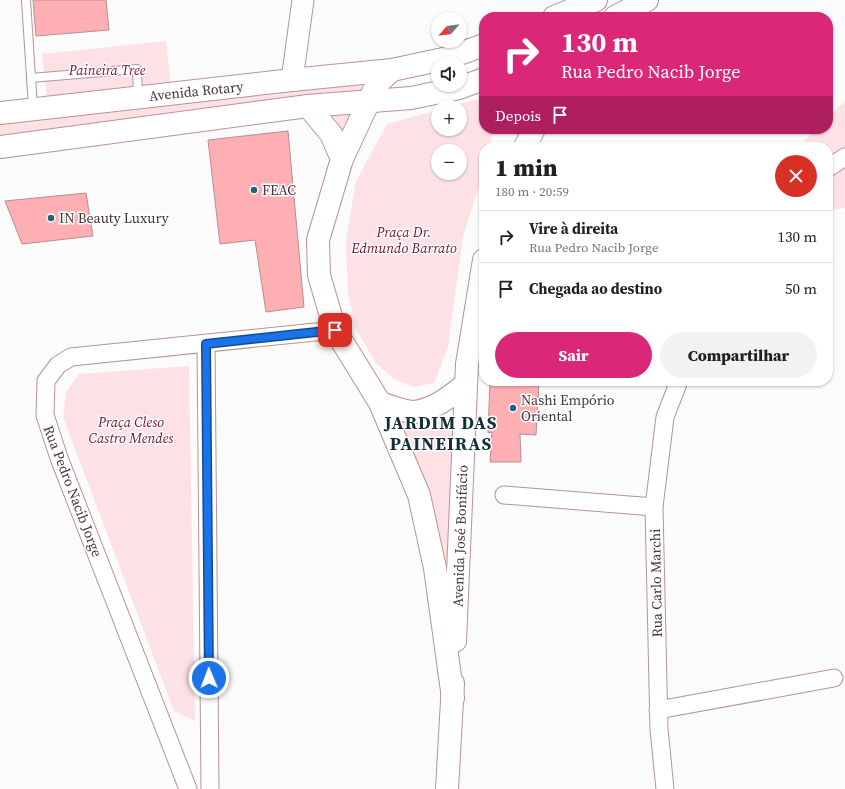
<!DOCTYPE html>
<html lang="pt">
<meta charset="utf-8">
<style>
:root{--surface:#fff;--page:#f2f2f2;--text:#202124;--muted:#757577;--line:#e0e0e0;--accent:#db2777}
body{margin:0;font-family:"Source Serif 4",serif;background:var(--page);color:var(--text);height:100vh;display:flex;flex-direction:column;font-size:15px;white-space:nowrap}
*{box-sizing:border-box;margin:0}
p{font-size:13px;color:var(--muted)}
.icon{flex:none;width:22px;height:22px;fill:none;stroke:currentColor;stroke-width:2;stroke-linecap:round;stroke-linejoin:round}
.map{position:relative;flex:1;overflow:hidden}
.drawer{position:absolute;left:479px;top:142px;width:354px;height:244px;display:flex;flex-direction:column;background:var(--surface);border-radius:16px;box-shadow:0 1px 3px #0004}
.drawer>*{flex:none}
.banner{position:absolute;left:479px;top:12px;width:354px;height:122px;border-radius:16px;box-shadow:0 1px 3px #0004;background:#db2777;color:#fff;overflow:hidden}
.needle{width:26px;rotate:242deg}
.controls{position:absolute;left:431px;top:12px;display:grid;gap:8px}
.controls a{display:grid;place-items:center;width:36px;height:36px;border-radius:50%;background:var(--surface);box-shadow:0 1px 3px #0004;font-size:20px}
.pin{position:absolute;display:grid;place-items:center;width:34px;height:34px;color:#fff;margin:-17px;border-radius:8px;box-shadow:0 2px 6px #0006}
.me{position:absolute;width:44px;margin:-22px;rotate:359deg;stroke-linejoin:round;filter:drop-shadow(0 0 3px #0008)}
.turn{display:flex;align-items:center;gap:14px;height:84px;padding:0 16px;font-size:18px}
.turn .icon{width:52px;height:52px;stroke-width:2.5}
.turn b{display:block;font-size:28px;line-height:34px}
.then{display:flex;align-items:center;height:38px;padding:0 16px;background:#0003;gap:8px;font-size:15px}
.round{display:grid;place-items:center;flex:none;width:42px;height:42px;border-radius:21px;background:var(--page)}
.head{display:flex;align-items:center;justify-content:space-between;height:68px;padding:0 16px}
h1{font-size:24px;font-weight:800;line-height:30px}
.cta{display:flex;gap:8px;margin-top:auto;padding:8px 16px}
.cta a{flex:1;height:46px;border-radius:24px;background:var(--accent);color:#fff;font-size:16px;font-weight:800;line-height:46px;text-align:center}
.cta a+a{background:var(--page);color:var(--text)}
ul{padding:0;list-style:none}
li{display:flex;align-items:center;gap:12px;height:52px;padding:0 16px;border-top:1px solid var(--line)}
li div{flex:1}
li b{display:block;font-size:15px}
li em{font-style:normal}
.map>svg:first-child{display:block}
.green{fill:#fce2e4;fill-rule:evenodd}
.building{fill:#fdafb4;stroke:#b78f91}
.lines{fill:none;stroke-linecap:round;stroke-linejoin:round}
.service-casing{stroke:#ba9294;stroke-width:10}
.minor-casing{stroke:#ba9294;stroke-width:19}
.tertiary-casing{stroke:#ba9294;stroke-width:23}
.secondary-casing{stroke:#ba9294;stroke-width:24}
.service{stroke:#fff;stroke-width:8}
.minor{stroke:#fff;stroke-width:17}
.tertiary{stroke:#fff;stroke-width:21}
.secondary{stroke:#fff;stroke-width:22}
.route-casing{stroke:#114b97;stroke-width:10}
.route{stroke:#1a73e8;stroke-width:7}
.poi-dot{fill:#226177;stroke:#fff;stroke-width:1.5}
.labels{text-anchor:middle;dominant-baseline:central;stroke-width:3;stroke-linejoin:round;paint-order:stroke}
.park-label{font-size:14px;font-style:italic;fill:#7f0e2b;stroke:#fff}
.street-label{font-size:14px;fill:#463536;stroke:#fff}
.poi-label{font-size:14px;fill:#463536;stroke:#fff;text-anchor:start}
.district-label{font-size:18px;font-weight:bold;letter-spacing:1px;fill:#122f3a;stroke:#fff}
</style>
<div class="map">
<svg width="845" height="789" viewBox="0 0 845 789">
<rect width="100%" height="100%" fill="#fbfbfb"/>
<g class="green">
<polygon points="166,41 171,86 47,99 42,54"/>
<polygon points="367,79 359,98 0,142 0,115"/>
<path d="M 481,98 L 484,102 L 484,129 L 493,129 L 490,147 L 484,147 L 484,171 L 463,236 L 448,347 L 434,383 L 414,387 L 394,379 L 376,363 L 356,329 L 348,294 L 346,240 L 356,181 L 387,124 L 438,110 L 438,129 L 460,129 L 460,107 L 449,107 ZM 438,151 L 460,151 L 460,173 L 438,173 Z"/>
<polygon points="845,101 845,208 828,211 828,147 802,147 805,140 816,129 828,129 828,117"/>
<polygon points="317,112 353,113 341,139 336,123"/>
<polygon points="189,366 195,721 174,711 63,417 66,392 79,374"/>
<polygon points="456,413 449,605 397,421 414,423 436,422"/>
</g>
<g class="building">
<polygon points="33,0 106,0 109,30 36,36"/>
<polygon points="288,131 304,307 266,312 255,240 220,244 208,140"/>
<polygon points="86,193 93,236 22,244 5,201"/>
<polygon points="497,381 525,381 539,383 536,435 520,434 521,462 490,462 492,432 488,433 490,382"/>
</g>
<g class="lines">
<defs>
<g id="service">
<polyline points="26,0 33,108"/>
<polyline points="31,78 137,69 138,97"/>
</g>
<g id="minor">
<polyline points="828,168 845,157"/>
<polyline points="206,344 210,789"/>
<polyline points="504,495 654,507"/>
<polyline points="658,710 834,678"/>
<polyline points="188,789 59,458 45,415 46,381 58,365 71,357 335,330"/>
<polyline points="665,789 659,729 654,507 665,417 679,381"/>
</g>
<polyline id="tertiary" points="292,80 303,0"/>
<g id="secondary">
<polyline points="554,17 596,0"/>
<polyline points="615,17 647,0"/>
<polyline points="392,70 380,81 374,90 342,159 318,240 319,275 335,330 380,403 419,495 435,568 453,698"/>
<polyline points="308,106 331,134 342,159"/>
<polyline points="0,113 292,80 392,70 448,58 484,45"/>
<polyline points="0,147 308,106 411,98 459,88 484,79"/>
<polyline points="525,147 534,129"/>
<path d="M 380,403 C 389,406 405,412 414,412 C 434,410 451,396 466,384"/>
<polyline points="455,641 467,364 484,260"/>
<polyline points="447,789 453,683"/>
</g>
</defs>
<use href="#service" class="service-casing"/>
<use href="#minor" class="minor-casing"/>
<use href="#tertiary" class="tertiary-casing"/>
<use href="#secondary" class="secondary-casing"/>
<use href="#service" class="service"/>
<use href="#minor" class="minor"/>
<use href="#tertiary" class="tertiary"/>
<use href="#secondary" class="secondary"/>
</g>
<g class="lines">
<defs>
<polyline id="route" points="209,678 206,344 335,330"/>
</defs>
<use href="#route" class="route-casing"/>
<use href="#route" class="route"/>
</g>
<g class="poi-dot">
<circle cx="254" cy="190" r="4"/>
<circle cx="51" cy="218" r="4"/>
<circle cx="513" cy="408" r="4"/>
</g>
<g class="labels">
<g class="park-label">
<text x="107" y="70">Paineira Tree</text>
<text x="404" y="232">Praça Dr.<tspan x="404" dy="16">Edmundo Barrato</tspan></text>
<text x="131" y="422">Praça Cleso<tspan x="131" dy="16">Castro Mendes</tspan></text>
</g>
<g class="street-label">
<text transform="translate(196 91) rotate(-6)">Avenida Rotary</text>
<text transform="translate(73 491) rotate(69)">Rua Pedro Nacib Jorge</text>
<text transform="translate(460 536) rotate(-88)">Avenida José Bonifácio</text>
<text transform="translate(656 583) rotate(-91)">Rua Carlo Marchi</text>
</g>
<g class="poi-label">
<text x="262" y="190">FEAC</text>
<text x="59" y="218">IN Beauty Luxury</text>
<text x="521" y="400">Nashi Empório<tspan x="521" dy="16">Oriental</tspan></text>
</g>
<g class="district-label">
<text x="441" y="422">JARDIM DAS<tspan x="441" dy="21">PAINEIRAS</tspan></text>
</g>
</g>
</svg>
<div class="controls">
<a><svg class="needle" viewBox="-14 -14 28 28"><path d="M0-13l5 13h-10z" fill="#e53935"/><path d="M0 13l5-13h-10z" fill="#757577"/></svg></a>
<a><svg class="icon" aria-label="sound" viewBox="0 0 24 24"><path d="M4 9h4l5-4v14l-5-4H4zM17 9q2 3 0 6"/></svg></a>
<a>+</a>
<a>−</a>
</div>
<div class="pin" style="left:335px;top:330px;background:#d93025"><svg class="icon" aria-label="arrive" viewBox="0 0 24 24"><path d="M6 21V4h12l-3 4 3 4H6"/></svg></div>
<svg class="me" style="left:209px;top:678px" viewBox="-20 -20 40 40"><circle r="17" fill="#1a73e8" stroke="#fff" stroke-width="3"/><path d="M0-11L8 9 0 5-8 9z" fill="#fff"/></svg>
<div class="banner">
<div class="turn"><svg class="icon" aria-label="right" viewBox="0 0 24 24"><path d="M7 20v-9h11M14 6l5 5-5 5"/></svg><div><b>130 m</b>Rua Pedro Nacib Jorge</div></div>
<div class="then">Depois<svg class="icon" aria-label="arrive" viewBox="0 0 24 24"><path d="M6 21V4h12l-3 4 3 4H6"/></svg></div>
</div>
<section class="drawer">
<div class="head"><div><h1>1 min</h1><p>180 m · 20:59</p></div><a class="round" style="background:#d93025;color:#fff"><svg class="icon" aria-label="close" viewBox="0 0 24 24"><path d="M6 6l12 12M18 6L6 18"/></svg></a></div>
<ul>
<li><svg class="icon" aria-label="right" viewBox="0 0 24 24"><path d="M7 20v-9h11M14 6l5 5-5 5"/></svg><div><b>Vire à direita</b><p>Rua Pedro Nacib Jorge</p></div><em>130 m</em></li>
<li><svg class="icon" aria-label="arrive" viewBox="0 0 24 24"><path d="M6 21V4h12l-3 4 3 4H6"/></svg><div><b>Chegada ao destino</b></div><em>50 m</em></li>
</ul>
<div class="cta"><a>Sair</a><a>Compartilhar</a></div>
</section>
</div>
